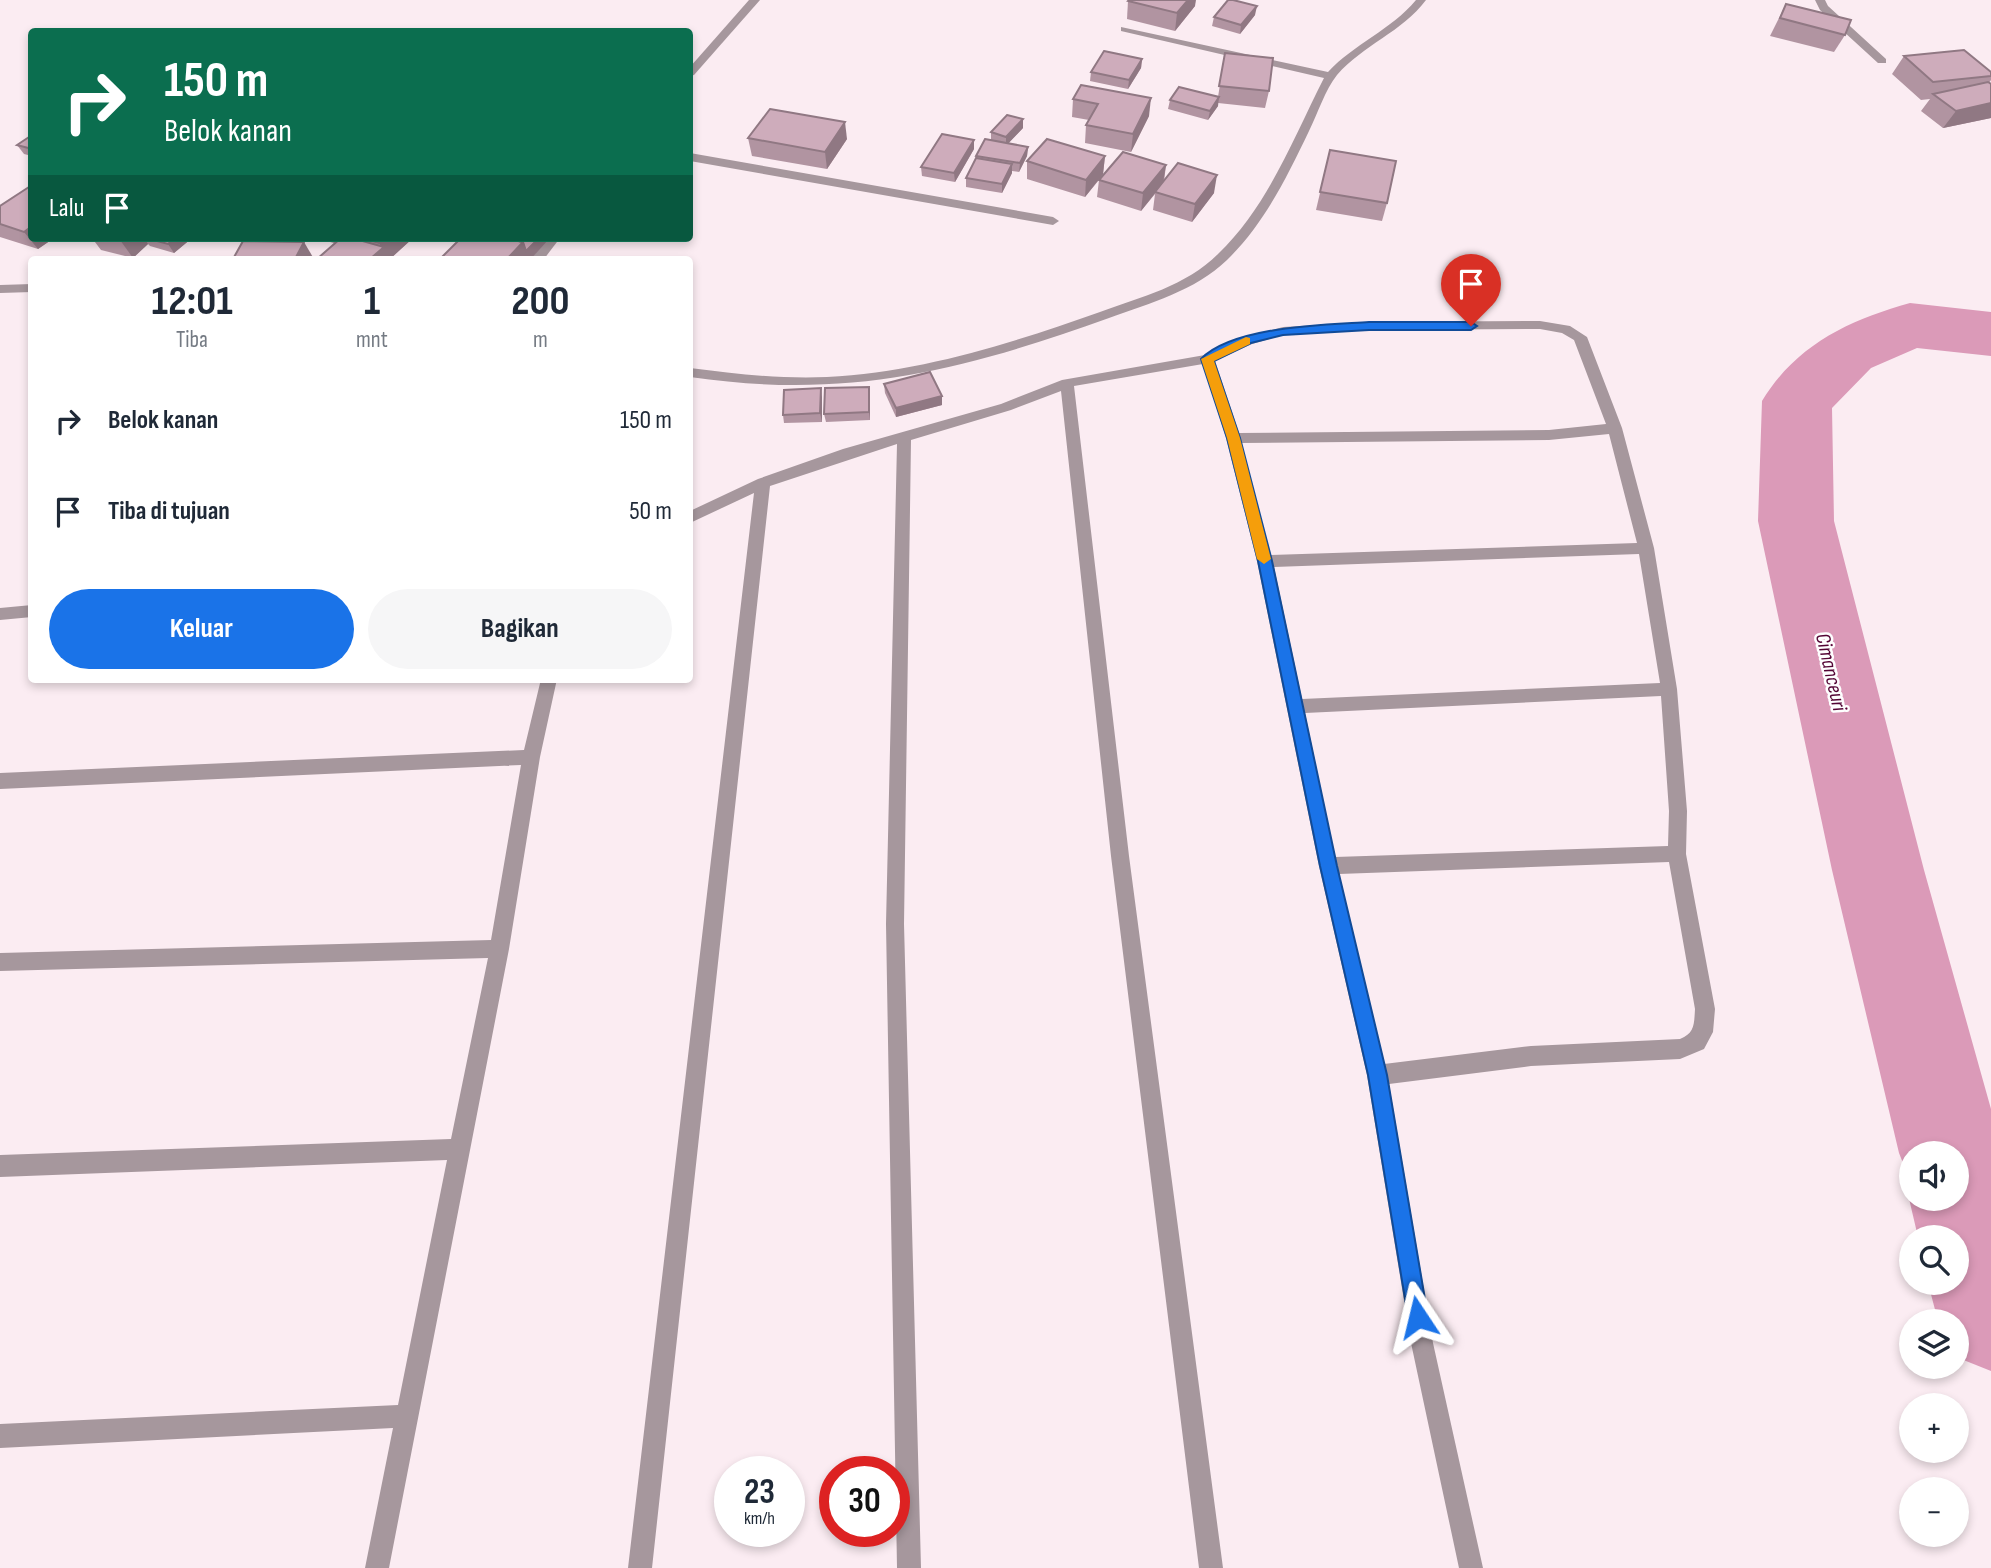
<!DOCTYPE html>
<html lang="id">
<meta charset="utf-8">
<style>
:root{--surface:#fff;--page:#f6f6f7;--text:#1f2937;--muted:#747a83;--accent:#1a73e8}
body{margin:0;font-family:"Sofia Sans Condensed",sans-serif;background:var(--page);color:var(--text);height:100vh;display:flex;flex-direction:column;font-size:26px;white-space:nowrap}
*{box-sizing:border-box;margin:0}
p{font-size:23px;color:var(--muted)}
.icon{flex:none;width:38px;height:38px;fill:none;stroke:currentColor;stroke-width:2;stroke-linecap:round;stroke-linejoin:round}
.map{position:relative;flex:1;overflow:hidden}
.side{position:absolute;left:28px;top:256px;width:665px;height:427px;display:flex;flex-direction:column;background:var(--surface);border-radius:7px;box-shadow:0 4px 10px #0003}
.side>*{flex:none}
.hud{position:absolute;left:28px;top:28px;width:665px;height:214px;border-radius:7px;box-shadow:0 4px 10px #0003;background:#0b6e4f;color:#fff;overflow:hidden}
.buttons{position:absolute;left:1899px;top:1141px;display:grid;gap:14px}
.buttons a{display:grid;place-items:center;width:70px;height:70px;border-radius:50%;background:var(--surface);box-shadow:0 4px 10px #0003;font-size:35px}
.speed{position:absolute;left:714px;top:1456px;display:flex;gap:14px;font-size:35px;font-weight:700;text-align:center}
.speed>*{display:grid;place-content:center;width:91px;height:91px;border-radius:50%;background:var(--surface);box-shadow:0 4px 10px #0003;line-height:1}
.speed small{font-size:18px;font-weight:400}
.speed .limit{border:10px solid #d22;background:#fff;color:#111}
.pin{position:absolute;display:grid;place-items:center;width:60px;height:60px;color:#fff;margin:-72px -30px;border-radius:50% 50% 50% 0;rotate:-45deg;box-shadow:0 0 7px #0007}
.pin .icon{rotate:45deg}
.me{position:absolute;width:77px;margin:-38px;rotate:350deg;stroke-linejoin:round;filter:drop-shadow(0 0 5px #0008)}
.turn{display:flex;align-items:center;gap:24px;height:147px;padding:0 21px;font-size:32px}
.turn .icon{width:91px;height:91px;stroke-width:2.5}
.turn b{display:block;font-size:49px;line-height:60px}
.then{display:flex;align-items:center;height:66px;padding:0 21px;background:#0003;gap:14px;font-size:26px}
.eta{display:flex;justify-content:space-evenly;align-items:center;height:119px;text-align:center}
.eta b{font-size:42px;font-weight:700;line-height:49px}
.cta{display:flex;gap:14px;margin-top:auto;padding:14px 21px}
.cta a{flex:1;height:80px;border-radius:42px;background:var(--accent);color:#fff;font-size:28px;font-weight:700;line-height:80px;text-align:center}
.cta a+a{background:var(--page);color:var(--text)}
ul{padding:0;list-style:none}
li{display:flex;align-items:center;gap:21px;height:91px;padding:0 21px}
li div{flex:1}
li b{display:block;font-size:26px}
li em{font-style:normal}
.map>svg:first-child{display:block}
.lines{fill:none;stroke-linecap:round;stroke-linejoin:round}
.river{fill:#db9ab8;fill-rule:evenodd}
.minor{fill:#a6979d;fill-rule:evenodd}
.wall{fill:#b194a1}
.shaded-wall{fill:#907883}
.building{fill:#ceacbb;stroke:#907883;stroke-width:2}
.route{fill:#1a73e8;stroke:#114b97;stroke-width:2}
.slow{fill:#f59e0b}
.labels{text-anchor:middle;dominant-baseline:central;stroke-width:5;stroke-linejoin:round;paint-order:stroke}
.water-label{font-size:21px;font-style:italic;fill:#530434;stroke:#fefefe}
</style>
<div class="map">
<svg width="1991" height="1568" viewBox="0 0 1991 1568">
<rect width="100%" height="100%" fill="#fbecf2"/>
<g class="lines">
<path class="river" d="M 1910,303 L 1991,312 L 1991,356 L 1917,348 L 1871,368 L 1832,408 L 1834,521 L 1924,870 L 1991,1109 L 1991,1371 L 1956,1357 L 1956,1321 L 1938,1321 L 1928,1283 L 1956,1283 L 1956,1237 L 1918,1237 L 1903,1173 L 1905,1168 L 1899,1153 L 1832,870 L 1758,521 L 1762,401 C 1796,345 1849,320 1910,303 ZM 1911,1153 L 1956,1153 L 1956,1199 L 1911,1199 Z"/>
<g class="minor">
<polygon points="749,0 760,0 694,75 690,76 690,67"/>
<path d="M 1416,0 L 1426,0 C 1402,32 1363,45 1337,75 C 1325,90 1318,113 1309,131 C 1287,177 1264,224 1227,260 C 1195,291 1150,303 1109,318 C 961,371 848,400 690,377 L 690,368 C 736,374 781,379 827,377 C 922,372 1012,343 1100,312 C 1141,297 1186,286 1218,254 C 1268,206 1293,139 1324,78 L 1121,31 L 1121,27 L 1328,72 C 1354,44 1391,30 1416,0 Z"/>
<polygon points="1815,0 1825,0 1828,6 1886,59 1886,63 1878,63 1820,10"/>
<polygon points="690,153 1053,217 1059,221 1053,225 690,161"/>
<polygon points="547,238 560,238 544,259 531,259"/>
<polygon points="32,284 32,292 0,293 0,285"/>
<path d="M 1540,321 L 1570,326 L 1587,337 L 1622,428 L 1654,548 L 1677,689 L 1687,811 L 1686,854 L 1715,1009 L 1713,1032 L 1704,1049 L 1680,1059 L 1531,1066 L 1389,1084 L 1433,1343 L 1483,1568 L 1459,1568 L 1411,1343 L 1367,1075 L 1319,866 L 1257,561 L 1226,438 L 1203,364 L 1074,386 L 1129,856 L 1223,1568 L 1199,1568 L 1111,856 L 1061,391 L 1011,410 L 911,440 L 904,924 L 921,1568 L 897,1568 L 886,924 L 897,444 L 770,486 L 652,1568 L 628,1568 L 754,493 L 690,523 L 690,511 L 758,479 L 843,449 L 1001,404 L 1062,380 L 1205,355 L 1242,338 L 1283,327 L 1369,322 ZM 1540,329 L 1562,333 L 1574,340 L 1606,424 L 1549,430 L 1239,433 L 1215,361 L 1252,344 L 1283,335 L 1369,330 ZM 1609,434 L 1637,543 L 1271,555 L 1241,443 L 1549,440 ZM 1639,554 L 1660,683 L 1302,699 L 1274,567 ZM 1661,696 L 1669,811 L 1668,846 L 1335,857 L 1305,713 ZM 1669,862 L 1695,1009 C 1694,1024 1695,1033 1680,1039 L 1531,1046 L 1384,1064 L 1339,874 Z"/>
<polygon points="32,605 32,617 0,620 0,608"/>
<polygon points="541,679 557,679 540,757 509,949 389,1568 365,1568 393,1428 0,1448 0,1424 398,1405 447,1160 0,1177 0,1155 451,1139 488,958 0,971 0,953 491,940 521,765 0,789 0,773 524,750"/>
</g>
</g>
<g class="wall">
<polygon points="1128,1 1195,6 1175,31 1127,19"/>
<polygon points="1786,4 1845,35 1834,52 1770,36"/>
<polygon points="1255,15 1240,34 1212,26 1214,17"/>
<polygon points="1225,53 1269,91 1265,108 1218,103 1218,106 1208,120 1168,109 1170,100 1218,97"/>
<polygon points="1904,56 1991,72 1991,80 1989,83 1991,84 1991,118 1943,128 1921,111 1930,99 1921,100 1892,74"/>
<polygon points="1142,59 1141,68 1128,89 1090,81 1091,72"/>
<polygon points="1081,85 1149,116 1131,152 1085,143 1086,125 1089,120 1072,117 1073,99"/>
<polygon points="1023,128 1008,143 1028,147 1027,156 1019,172 1012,171 1012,173 1002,193 966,187 966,178 976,158 976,156 991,140 991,132"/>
<polygon points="32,135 32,156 24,154 17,145"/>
<polygon points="748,138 847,139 827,169 752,156"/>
<polygon points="974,149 955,182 922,176 921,167"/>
<polygon points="1330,150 1387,203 1382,221 1316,210"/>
<polygon points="1105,156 1103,174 1166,165 1164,182 1214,193 1192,222 1153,210 1155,194 1141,211 1097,197 1099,180 1085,197 1027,179 1027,161"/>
<polygon points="0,206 32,238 54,238 38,249 0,237"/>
<polygon points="92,238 192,238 174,253 150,246 148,244 133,258 101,250"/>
<polygon points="316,238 413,238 390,259"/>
<polygon points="884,384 942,405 896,417 885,393"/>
<polygon points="870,395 870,420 826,422 824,414"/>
<polygon points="822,397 822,422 784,423 783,415"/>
</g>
<g class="shaded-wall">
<polygon points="1188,0 1196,0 1195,6 1175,31 1177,13"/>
<polygon points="1257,6 1255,15 1240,34 1241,25"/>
<polygon points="1142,59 1141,68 1128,89 1129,80"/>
<polygon points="1219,97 1218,106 1208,120 1210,111"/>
<polygon points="1151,98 1149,116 1131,152 1133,134"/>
<polygon points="1991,103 1991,118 1943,128 1956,111"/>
<polygon points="1023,119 1023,128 1006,146 1006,137"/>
<polygon points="845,122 847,139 827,169 825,152"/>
<polygon points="974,140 974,149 955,182 954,173"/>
<polygon points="1028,147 1027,156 1019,172 1020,163"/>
<polygon points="1105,156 1103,174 1085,197 1086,180"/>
<polygon points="1012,164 1012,173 1002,193 1002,184"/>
<polygon points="1166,165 1163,183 1141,211 1143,193"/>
<polygon points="1217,175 1214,193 1192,222 1195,204"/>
<polygon points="32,226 32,238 54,238 38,249 24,232"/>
<polygon points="122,238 144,238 148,244 133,258 120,240"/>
<polygon points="175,238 192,238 174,253 168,244"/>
<polygon points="385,238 413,238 390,259 370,259 382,248 379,243"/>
<polygon points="539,238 547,238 548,240 531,259 507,259 523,242"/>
<polygon points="304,242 314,259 295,259"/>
<polygon points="869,387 870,395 870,420 869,412"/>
<polygon points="821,388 822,397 822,422 820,413"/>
<polygon points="942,396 942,405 896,417 896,408"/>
</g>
<g class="building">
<polygon points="1129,0 1188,0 1177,13 1128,1"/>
<polygon points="1228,0 1233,0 1257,6 1241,25 1214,17"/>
<polygon points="1786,4 1851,20 1845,35 1780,18"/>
<polygon points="1964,50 1991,72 1991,76 1933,82 1904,56"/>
<polygon points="1104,51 1142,59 1129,80 1091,72"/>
<polygon points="1225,53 1273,58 1269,91 1219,86"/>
<polygon points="1988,82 1991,84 1991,103 1956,111 1933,94"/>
<polygon points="1081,85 1151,98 1133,134 1086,125 1098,104 1073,99"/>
<polygon points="1179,87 1219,97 1210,111 1170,100"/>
<polygon points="770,109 845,122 825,152 748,138"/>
<polygon points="1007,115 1023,119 1006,137 991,132"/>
<polygon points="942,134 974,140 954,173 921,167"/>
<polygon points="32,135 32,149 17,145"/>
<polygon points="985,139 1028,147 1020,163 976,156"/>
<polygon points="1047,139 1105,156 1086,180 1027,161"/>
<polygon points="1330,150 1396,161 1387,203 1320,192"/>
<polygon points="1123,152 1166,165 1143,193 1099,180"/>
<polygon points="976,158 1012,164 1002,184 966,178"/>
<polygon points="1178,163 1217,175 1195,204 1155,192"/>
<polygon points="32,185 32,226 24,232 0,224 0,206"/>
<polygon points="146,238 175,238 168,244"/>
<polygon points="341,238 352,238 384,247 370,259 317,259"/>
<polygon points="362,238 385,238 379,243"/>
<polygon points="461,238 505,238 523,242 507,259 451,259 442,257"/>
<polygon points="505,238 539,238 526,251 523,242"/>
<polygon points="243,241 304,242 295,259 233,259"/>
<polygon points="930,372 942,396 896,408 884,384"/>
<polygon points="869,387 869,412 824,414 825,388"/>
<polygon points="821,388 820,413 783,415 784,390"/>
</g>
<path class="route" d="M 1369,322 L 1471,322 L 1477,326 L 1471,330 L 1369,330 L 1283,335 L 1251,343 L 1214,361 L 1240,438 L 1272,561 L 1337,866 L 1387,1075 L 1428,1317 L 1425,1324 L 1418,1327 L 1411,1324 L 1408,1317 L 1368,1075 L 1320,866 L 1258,561 L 1227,438 L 1201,359 C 1233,326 1325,325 1369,322 Z"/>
<polygon class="slow" points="1246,337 1250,338 1250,344 1214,361 1240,438 1271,559 1264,564 1257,559 1227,438 1201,359"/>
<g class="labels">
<g class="water-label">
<text transform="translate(1831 672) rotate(77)">Cimanceuri</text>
</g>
</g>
</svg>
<div class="buttons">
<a><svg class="icon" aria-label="sound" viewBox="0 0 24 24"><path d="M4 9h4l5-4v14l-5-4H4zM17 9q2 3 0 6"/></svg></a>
<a><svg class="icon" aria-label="search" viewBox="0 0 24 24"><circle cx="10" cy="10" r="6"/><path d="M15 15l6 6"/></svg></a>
<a><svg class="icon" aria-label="layers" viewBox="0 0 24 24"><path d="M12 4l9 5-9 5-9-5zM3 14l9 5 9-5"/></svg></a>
<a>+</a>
<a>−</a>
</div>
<div class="speed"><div>23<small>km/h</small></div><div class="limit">30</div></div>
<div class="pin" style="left:1471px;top:326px;background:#d93025"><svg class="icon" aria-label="arrive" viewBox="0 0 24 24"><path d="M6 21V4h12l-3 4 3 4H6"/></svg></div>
<svg class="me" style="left:1418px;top:1317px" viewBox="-20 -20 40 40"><path d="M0-17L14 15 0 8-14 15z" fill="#1a73e8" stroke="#fff" stroke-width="4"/></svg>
<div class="hud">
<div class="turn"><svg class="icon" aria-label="right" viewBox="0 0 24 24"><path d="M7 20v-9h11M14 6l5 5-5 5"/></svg><div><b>150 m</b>Belok kanan</div></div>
<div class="then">Lalu<svg class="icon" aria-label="arrive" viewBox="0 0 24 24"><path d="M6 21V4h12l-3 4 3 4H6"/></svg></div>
</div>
<section class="side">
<div class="eta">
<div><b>12:01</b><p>Tiba</p></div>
<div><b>1</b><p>mnt</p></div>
<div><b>200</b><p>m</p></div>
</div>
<ul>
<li><svg class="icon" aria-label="right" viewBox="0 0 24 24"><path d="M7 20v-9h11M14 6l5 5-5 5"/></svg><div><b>Belok kanan</b></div><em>150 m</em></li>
<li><svg class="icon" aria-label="arrive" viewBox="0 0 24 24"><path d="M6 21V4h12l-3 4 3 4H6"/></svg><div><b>Tiba di tujuan</b></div><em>50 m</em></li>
</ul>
<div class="cta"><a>Keluar</a><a>Bagikan</a></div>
</section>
</div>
